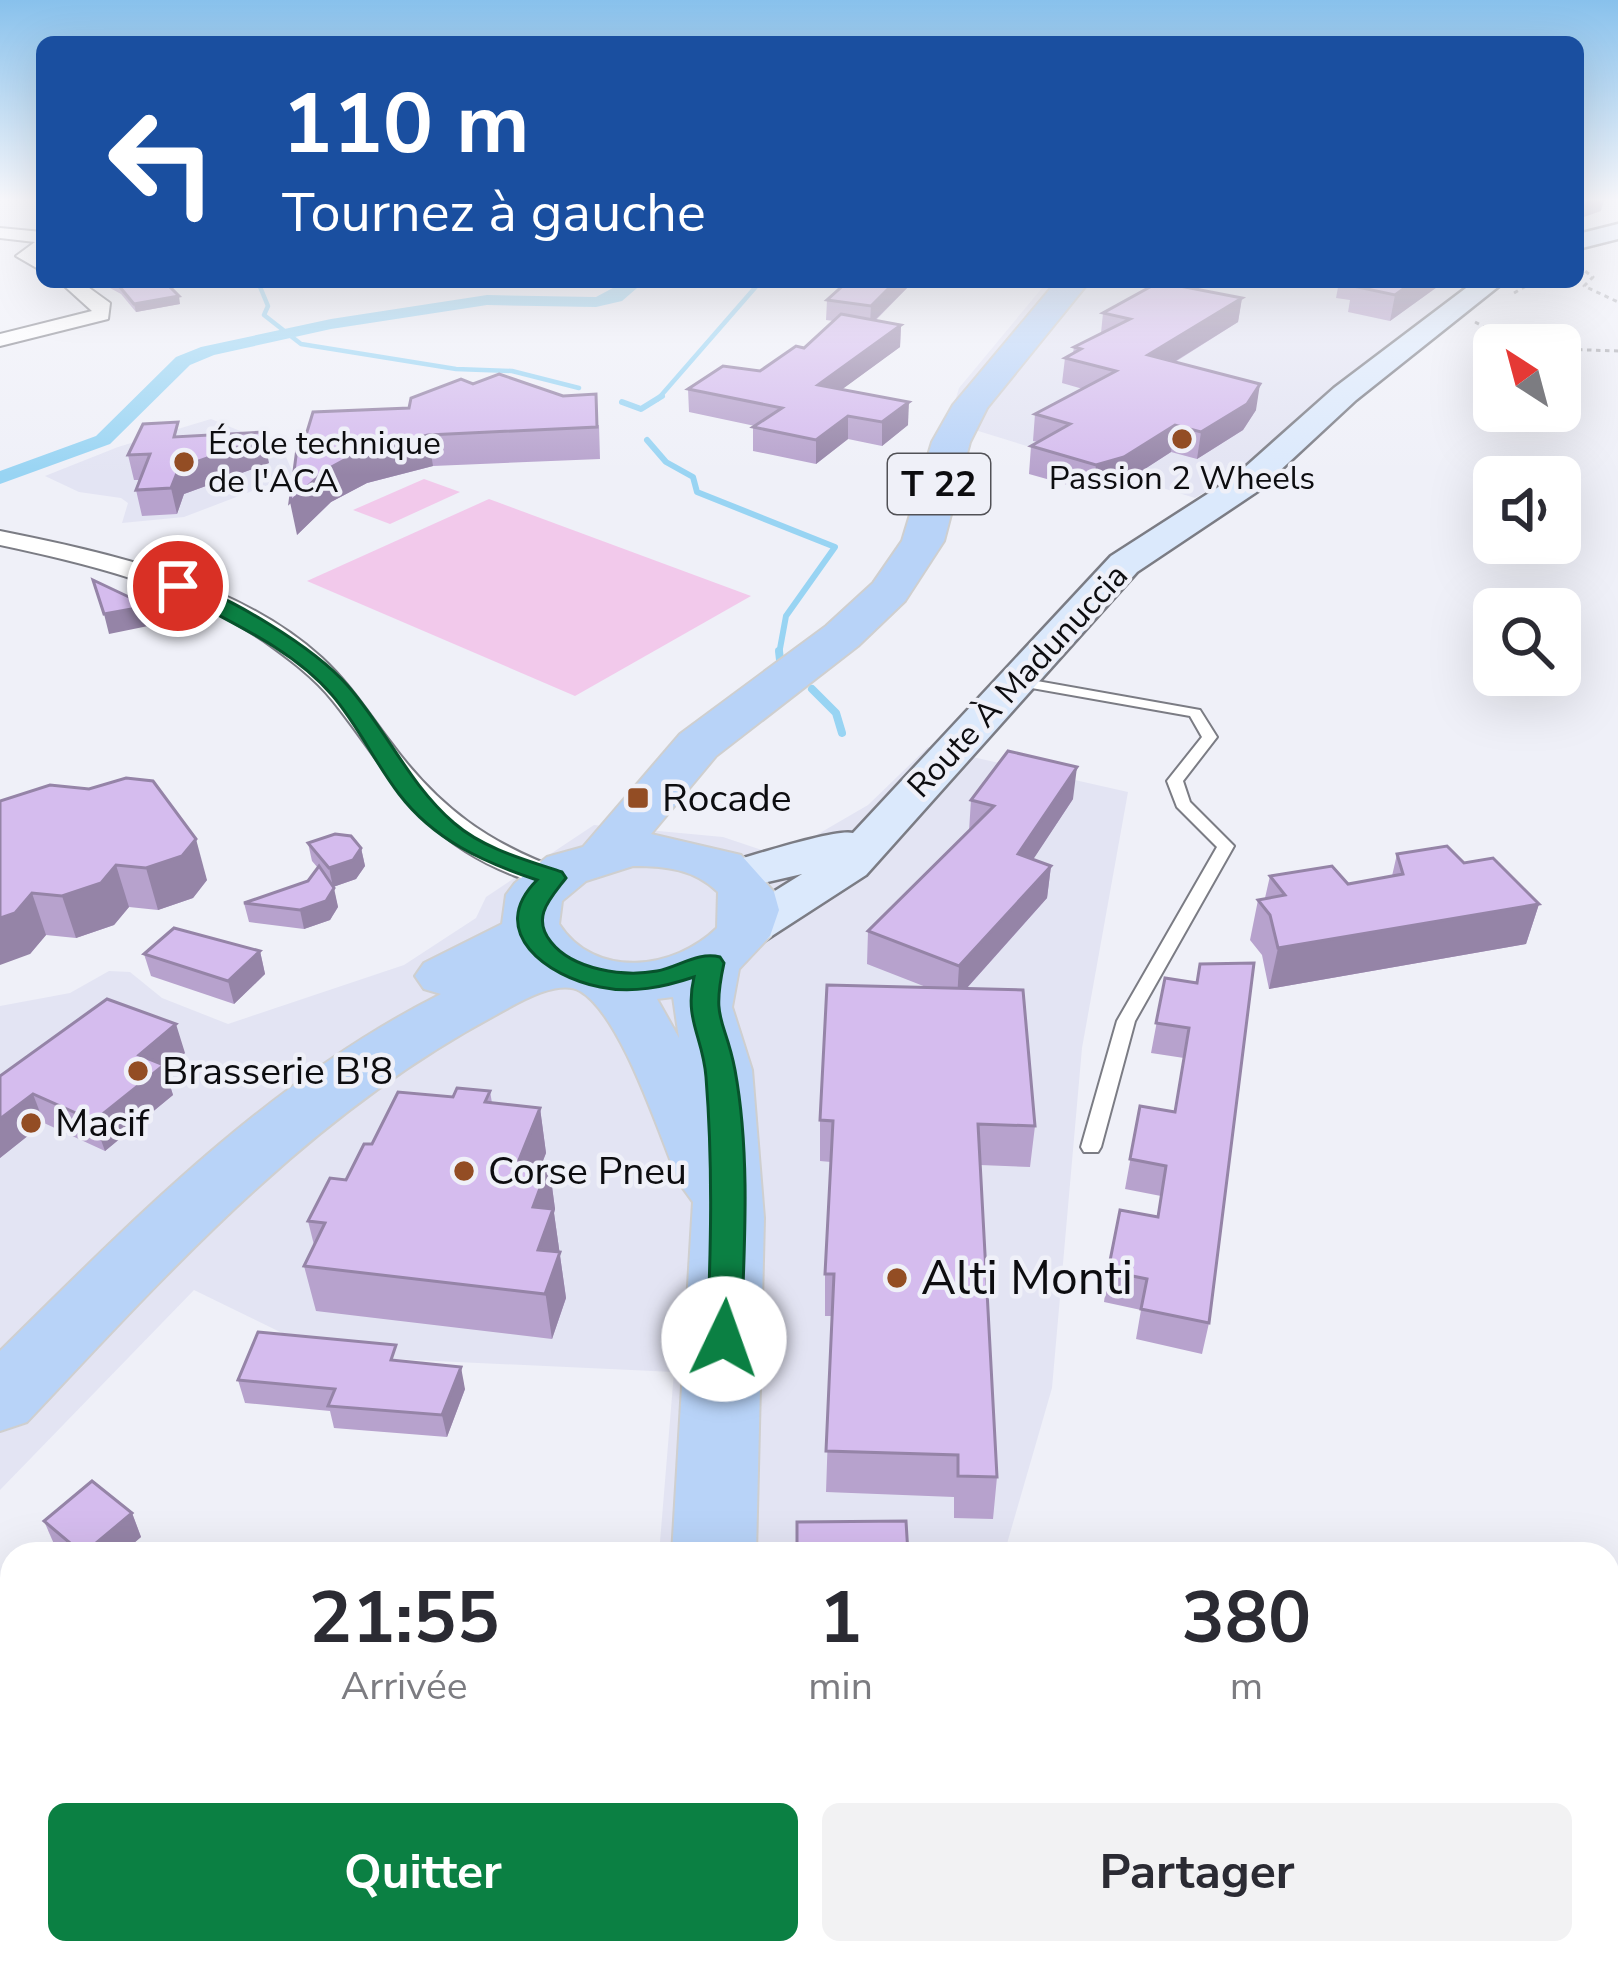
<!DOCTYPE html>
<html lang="fr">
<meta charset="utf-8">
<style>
:root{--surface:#fff;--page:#f2f2f3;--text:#2b2b33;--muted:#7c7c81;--accent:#0b8043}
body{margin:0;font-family:"Nunito Sans",sans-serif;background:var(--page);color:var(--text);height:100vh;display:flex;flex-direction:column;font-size:45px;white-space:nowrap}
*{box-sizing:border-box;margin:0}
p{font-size:39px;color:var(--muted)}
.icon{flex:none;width:66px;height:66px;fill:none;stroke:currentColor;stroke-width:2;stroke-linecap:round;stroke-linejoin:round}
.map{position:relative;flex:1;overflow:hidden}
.sheet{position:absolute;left:0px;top:1542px;width:1620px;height:423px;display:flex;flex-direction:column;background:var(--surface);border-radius:36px 36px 0 0;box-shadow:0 12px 48px #0002}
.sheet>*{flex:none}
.hud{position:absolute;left:36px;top:36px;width:1548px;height:252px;border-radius:18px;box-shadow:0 12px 48px #0002;background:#1a4fa0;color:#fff;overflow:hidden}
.needle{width:78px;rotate:324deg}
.controls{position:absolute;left:1473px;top:324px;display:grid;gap:24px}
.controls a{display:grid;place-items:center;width:108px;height:108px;border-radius:18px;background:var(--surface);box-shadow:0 12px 48px #0002;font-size:60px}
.pin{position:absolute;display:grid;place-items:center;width:102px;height:102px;color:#fff;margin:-51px;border:6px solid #fff;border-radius:50%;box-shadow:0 3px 12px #0007}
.me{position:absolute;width:132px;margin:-66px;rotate:3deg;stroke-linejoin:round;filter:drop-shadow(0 0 9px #0008)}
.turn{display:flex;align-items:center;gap:42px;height:252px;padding:0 48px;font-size:54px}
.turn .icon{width:156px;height:156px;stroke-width:2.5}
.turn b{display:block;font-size:84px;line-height:102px}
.eta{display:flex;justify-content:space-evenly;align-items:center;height:204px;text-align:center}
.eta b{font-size:72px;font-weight:700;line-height:84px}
.action{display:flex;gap:24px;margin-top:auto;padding:24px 48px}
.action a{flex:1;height:138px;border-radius:18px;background:var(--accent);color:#fff;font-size:48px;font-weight:700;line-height:138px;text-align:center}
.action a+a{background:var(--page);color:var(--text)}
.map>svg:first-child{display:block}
.built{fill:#e3e4f3}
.green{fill:#f2c9eb}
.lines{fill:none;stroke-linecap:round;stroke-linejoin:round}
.stream-far2{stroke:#98d4f3;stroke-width:4.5}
.stream-far1{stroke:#98d4f3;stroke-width:6}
.stream{stroke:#98d4f3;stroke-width:8}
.canal{fill:#98d4f3;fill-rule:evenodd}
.service-casing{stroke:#7b7c84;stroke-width:4}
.minor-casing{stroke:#7b7c84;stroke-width:4}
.secondary-casing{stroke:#7b7c84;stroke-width:5}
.primary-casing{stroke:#cfcfcf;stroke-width:4}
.path-far1{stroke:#a8a9af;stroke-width:3;stroke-dasharray:4.5 4.5;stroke-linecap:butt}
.path{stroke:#a8a9af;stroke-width:9;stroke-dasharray:14 14;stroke-linecap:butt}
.service{fill:#fff;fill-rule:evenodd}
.minor{fill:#fff;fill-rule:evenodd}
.secondary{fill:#dbe9fc;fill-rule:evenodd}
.primary{fill:#b8d3f8;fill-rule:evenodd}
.wall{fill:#b7a2cd}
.shaded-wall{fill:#9584a7}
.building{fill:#d5bcee;stroke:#9584a7;stroke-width:3}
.route{fill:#0b8043;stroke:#07532c;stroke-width:3}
.poi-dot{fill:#934d24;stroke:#eff0f8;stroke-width:4.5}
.labels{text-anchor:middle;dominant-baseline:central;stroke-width:9;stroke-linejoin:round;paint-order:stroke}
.far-poi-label{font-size:33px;fill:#0d0d10;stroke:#eff0f8;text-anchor:start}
.far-street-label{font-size:33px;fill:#0d0d10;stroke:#eff0f8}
.shield{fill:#eff0f8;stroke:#515156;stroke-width:3}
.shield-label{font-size:36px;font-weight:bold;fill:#0d0d10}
.poi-label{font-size:39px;fill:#0d0d10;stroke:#eff0f8;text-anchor:start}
.near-poi-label{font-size:48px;fill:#0d0d10;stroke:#eff0f8;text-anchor:start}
</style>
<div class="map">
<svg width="1618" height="1964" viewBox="0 0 1618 1964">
<rect width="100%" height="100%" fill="#eff0f8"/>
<g class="built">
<polygon points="1047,282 1475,282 1407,330 1227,479 1195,498 949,422 959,388"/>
<polygon points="211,419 282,448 294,475 184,517 122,523 128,503 121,498 79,492 45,476 118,447"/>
<polygon points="928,747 1128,792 1082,1048 1052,1388 1004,1554 659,1554 674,1372 329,1356 194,1290 0,1490 0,1006 70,993 109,971 130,972 162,998 228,1024 404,965 476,918 486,897 594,825 723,837 768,852 801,844 868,805"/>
<polygon points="332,1953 967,1953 968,1964 330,1964"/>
</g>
<g class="green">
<polygon points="424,479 460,492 390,524 353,510"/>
<polygon points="489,499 751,596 575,696 307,581"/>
</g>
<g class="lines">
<g class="stream-far2">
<polyline points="258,282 268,306 264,315 301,344 456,369 512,371 579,388"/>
<polyline points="658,399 760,282"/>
</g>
<g class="stream-far1">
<polyline points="622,402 641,409 662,396"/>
<polyline points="647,440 666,462 693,477 697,492 835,547 786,616 779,654"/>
</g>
<g class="stream">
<polyline points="779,651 780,660"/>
<polyline points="812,689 836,713 842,733"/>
</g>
<polygon class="canal" points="624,282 644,282 622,301 596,307 487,305 331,329 214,355 190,365 110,444 0,484 0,471 96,436 176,357 201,347 331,319 487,295 596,297"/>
<defs>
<polygon id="service" points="1014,677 1200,710 1217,737 1183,781 1190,802 1234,846 1135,1021 1101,1147 1098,1152 1084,1152 1081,1147 1117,1021 1217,847 1177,807 1167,781 1202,737 1190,716 1009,684 1007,681"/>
<g id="minor">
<polygon points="0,228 42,232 38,256 42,271 16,256 35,242 0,238"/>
<polygon points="60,282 81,282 110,303 108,319 0,346 0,334 92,311"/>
<path d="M 0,531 C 109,553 237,581 322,658 C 350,684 368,713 391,743 C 439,808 489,844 565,871 L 570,878 L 565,885 C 546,890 530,881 513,875 C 416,837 393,776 333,701 C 314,677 289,659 264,641 C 187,588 90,564 0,545 Z"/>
</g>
<g id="secondary">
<polygon points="1618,224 1618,239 1578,249 1578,234"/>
<path d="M 1474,282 L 1504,282 L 1356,400 L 1258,491 L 1137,572 L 866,875 L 761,943 L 744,947 L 727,943 L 719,932 L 727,921 L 802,874 L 732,890 L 715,886 L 708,876 L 715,866 C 743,859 835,828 853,833 L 1111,556 L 1234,477 L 1334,388 Z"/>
</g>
<g id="primary">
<path d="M 1056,282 L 1089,282 L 987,408 L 970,442 L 944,541 L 905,601 L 858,646 L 716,756 L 651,834 L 741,855 L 774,892 L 779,910 L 770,936 L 739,969 L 732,1007 L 752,1070 L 764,1218 L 756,1554 L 672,1554 L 693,1202 L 680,1184 C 660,1138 622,1015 580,991 C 557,978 514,1005 494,1016 C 309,1115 169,1271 27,1422 L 0,1431 L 0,1351 C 135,1218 270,1080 441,994 L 424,989 L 415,976 L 424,963 L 502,924 L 506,895 L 515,883 L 547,857 L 583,847 L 680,734 L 826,626 L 873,583 L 902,541 L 932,442 L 953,405 ZM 633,866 C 666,866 694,869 718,892 L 717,928 C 674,970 595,980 559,924 L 562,901 L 586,881 ZM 673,997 L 679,1038 L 657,999 Z"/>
<polygon points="693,1953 793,1953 796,1964 696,1964"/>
</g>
</defs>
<use href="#service" class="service-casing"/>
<use href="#minor" class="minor-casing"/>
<use href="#secondary" class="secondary-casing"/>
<use href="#primary" class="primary-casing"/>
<g class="path-far1">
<polyline points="1578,266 1593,277 1584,286 1618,302"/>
<polyline points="1514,293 1533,282"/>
<polyline points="1475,322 1510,341 1532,345"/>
<polyline points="1560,349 1618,351"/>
</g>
<g class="path">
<polyline points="1608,1741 1618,1733"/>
<polyline points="1546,1953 1546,1964"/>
</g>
<use href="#service" class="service"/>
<use href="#minor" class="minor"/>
<use href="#secondary" class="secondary"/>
<use href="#primary" class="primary"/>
</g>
<g class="wall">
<polygon points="99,282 165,282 180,304 136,312 121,294"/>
<polygon points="847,282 913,282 875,321 901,325 900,347 842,389 908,425 882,446 848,439 816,464 753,451 753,427 755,426 689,412 688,389 760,371 804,348 834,321 826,320 827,300"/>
<polygon points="1159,282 1205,282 1198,289 1242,298 1238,322 1175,362 1256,410 1243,430 1197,459 1171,452 1120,485 1093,492 1029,474 1031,446 1038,442 1033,441 1035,414 1083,389 1062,383 1065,358 1073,353 1074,347 1101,333 1103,313"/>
<polygon points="1339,282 1444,282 1390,321 1348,312 1350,300 1336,298"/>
<polygon points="599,425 600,459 433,466 367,483 331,502 297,535 299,433"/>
<polygon points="181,436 269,463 184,494 177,514 142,516 136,490 140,480 134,480 128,455"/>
<polygon points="1073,799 1033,859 1051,866 1047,898 967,988 1035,1126 1030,1167 980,1165 997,1477 993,1519 954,1518 954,1497 826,1492 832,1316 825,1316 825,1274 831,1162 820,1161 820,1120 926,987 867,964 868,931 969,831 971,800"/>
<polygon points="0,801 207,880 193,898 158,910 129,907 114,925 76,938 46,935 30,954"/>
<polygon points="308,843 361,848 365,866 356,879 333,887 338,907 330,920 304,929 249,922 244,903 308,881 318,868 312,861"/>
<polygon points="1397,854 1464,863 1539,904 1526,944 1269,989 1262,955 1250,940 1258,900 1265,898 1270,876 1348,884 1392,876"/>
<polygon points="260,951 265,974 234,1004 151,976 144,954"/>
<polygon points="1165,978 1197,983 1209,1323 1202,1354 1136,1339 1141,1310 1104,1302 1108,1271 1157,1217 1161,1196 1125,1189 1140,1106 1175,1111 1184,1058 1151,1053"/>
<polygon points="185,1053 165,1070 173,1095 105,1151 44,1123 0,1158 0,1076"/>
<polygon points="490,1091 492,1103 540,1108 546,1153 542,1163 549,1164 555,1209 554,1213 566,1298 552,1339 316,1311 304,1266 314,1245 308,1221 346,1180 372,1144 453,1097"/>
<polygon points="399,1360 465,1389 447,1437 334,1428 330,1411 245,1403 238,1380"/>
<polygon points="132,1513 141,1537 121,1554 66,1554 54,1544 44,1521"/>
</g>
<g class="shaded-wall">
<polygon points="1578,200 1604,200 1601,211 1578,219"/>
<polygon points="895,282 913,282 870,325 871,306"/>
<polygon points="1413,282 1444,282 1390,321 1395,295"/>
<polygon points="179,296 180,304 136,312 134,304"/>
<polygon points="1242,298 1238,322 1145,380 1148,355"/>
<polygon points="901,325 900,347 818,407 818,385"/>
<polygon points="1260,384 1256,410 1243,430 1197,459 1201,432"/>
<polygon points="909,402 908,425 882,446 882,422"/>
<polygon points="848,416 848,439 816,464 816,440"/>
<polygon points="1175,425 1171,452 1120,485 1093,492 1096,465"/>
<polygon points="428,435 433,466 367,483 331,502 297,535 290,502 326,470 361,451"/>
<polygon points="264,438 269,463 184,494 177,514 171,488 179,468"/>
<polygon points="148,606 153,625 109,634 104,614"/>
<polygon points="1077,767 1073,799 1015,887 1018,854"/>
<polygon points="196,839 207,880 193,898 158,910 146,868"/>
<polygon points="361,848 365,866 356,879 333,887 329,868"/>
<polygon points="116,865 129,907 114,925 76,938 62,896"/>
<polygon points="1051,866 1047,898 957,999 959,966"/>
<polygon points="334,888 338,907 330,920 304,929 300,910"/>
<polygon points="32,893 46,935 30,954 0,965 0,918"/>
<polygon points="1539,904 1526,944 1269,989 1278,948"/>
<polygon points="260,951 265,974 234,1004 228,981"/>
<polygon points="176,1024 185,1053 165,1070 173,1095 105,1151 94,1121 139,1055"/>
<polygon points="33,1094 44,1123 0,1158 0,1119"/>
<polygon points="540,1108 546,1153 526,1205 519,1160"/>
<polygon points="549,1164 555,1209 554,1213 566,1298 552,1339 533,1207"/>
<polygon points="461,1367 465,1389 447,1437 442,1415"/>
<polygon points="132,1513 141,1537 121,1554 84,1554"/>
<rect x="528" y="1953" width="7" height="11"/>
</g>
<g class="building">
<polygon points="112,282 165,282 179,296 134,304 119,286"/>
<polygon points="847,282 895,282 871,306 827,300"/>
<polygon points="1159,282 1242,298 1148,355 1260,384 1247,404 1201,432 1175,425 1124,457 1096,465 1031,446 1070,424 1035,414 1116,371 1065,358 1081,349 1074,347 1130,319 1103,313"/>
<polygon points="1359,282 1413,282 1395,295 1353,286"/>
<polygon points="841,314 901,325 818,385 909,402 882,422 848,416 816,440 753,427 782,408 688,389 723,366 760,371 796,346 804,348"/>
<polygon points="499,374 563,396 596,394 597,427 428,435 361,451 326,470 290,502 299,433 307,432 313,412 409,408 411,398 461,379 473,384"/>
<polygon points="178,422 174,437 263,432 264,438 179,468 171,488 136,490 150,454 128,455 143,424"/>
<polygon points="93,580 148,606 104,614"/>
<polygon points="1008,751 1077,767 1018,854 1051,866 959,966 868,931 994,806 971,800"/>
<polygon points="126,778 153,781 196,839 182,856 146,868 116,865 101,883 62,896 32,893 15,913 0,918 0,801 50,785 89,789"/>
<polygon points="335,834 351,836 361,848 353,860 329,868 308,843"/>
<polygon points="1447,846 1464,863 1493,858 1539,904 1278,948 1270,915 1258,900 1285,895 1270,876 1332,866 1348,884 1403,874 1397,854"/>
<polygon points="319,866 334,888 326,901 300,910 244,903 308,881"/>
<polygon points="174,928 260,951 228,981 144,954"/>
<polygon points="1254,963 1209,1323 1141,1309 1147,1279 1108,1271 1120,1210 1158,1217 1166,1166 1130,1159 1140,1106 1175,1112 1189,1028 1156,1023 1165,978 1197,983 1200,964"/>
<polygon points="827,985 1023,990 1035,1126 978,1124 997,1477 958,1476 958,1455 826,1451 834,1274 825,1274 833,1121 820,1120"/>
<polygon points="107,999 176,1024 139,1055 164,1065 94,1121 33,1094 0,1119 0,1076"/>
<polygon points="457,1088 490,1091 485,1102 540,1108 519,1160 549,1164 533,1207 553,1209 538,1250 560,1252 545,1294 304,1266 325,1223 308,1221 330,1178 346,1180 364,1144 372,1144 398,1092 453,1097"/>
<polygon points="258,1332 396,1345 391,1360 461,1367 442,1415 328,1406 335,1389 238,1380"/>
<polygon points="92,1481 132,1513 83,1554 44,1521"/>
<polygon points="906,1521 908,1554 797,1554 797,1522"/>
<polygon points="372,1953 528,1953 528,1964 369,1964"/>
</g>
<linearGradient id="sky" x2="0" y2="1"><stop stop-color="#88c1ec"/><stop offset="0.42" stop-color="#f8f8fc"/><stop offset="1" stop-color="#f8f8fc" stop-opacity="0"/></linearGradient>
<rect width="1618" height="475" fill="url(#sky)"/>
<path class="route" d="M 178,580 C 228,595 314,647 348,686 C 387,731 409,784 454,823 C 484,849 526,860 562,872 L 566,878 C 550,899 531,917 551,942 C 573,970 624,977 657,971 C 678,967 699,951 720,957 L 724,963 C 711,1023 725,1017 735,1070 C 751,1157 744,1251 741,1339 L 736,1349 L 712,1349 L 707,1339 C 711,1251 713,1165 706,1077 C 703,1037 684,1020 694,977 C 664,987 632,994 600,987 C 548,977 485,932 537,880 C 483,862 434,840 399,794 C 375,763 358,725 332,695 C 291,647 225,620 171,590 L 168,586 Z"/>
<g class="poi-dot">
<circle cx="1182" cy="439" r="12"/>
<circle cx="184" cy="462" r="12"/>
<rect x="626" y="786" width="24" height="24" rx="6"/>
<circle cx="138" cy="1071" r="12"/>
<circle cx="31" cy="1123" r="12"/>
<circle cx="464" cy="1171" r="12"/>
<circle cx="897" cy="1278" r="12"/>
</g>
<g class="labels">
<g class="far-poi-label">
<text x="208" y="443">École technique<tspan x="208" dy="38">de l'ACA</tspan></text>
<text x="1182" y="478" text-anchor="middle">Passion 2 Wheels</text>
</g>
<g class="far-street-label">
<text transform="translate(1018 681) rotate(-47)">Route À Madunuccia</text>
</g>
<rect class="shield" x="888" y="454" width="102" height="60" rx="9"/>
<g class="shield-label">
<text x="939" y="484">T 22</text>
</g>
<g class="poi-label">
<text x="662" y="798">Rocade</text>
<text x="162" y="1071">Brasserie B'8</text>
<text x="55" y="1123">Macif</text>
<text x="488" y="1171">Corse Pneu</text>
</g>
<g class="near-poi-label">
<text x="921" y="1278">Alti Monti</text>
</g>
</g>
</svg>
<div class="controls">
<a><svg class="needle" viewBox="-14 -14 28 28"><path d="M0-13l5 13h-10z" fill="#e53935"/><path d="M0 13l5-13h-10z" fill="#7c7c81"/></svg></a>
<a><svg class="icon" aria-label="sound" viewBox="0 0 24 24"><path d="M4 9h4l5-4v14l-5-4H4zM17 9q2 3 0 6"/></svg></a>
<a><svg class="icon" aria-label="search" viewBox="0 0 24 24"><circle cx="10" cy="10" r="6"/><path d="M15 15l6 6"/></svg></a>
</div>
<div class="pin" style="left:178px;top:586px;background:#d93025"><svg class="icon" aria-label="arrive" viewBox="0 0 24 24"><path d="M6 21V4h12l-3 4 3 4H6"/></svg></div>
<svg class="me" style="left:724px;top:1339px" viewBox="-20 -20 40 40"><circle r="19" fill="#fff"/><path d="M0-13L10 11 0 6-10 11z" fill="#0b8043"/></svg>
<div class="hud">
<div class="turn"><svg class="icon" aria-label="left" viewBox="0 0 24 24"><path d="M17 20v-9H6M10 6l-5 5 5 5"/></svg><div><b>110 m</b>Tournez à gauche</div></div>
</div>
<section class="sheet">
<div class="eta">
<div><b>21:55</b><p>Arrivée</p></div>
<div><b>1</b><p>min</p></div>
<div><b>380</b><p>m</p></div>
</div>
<div class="action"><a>Quitter</a><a>Partager</a></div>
</section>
</div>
